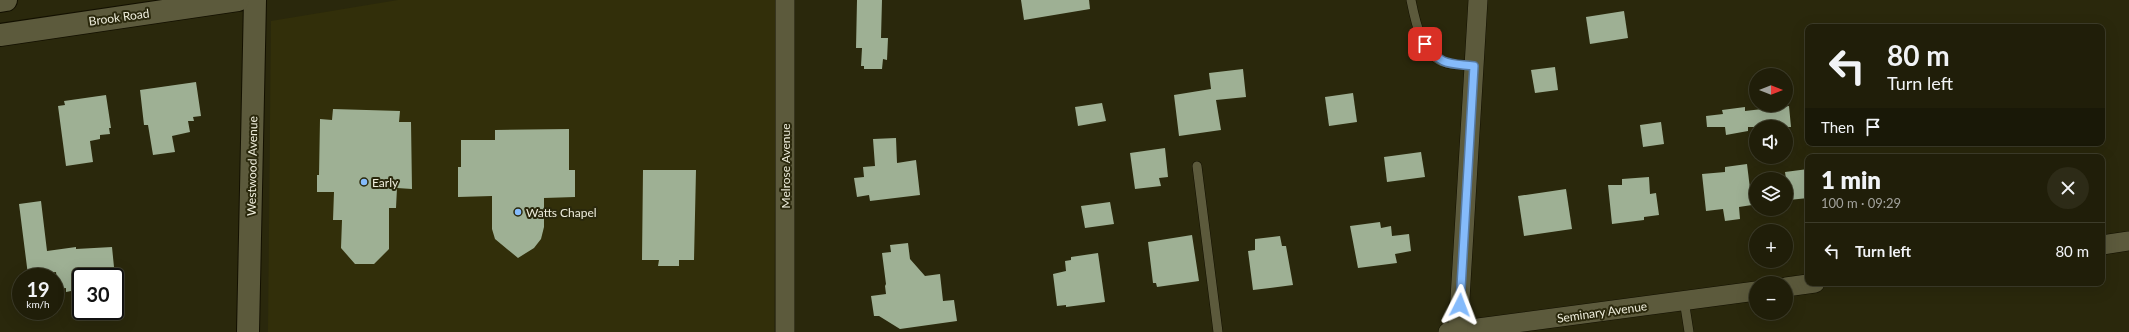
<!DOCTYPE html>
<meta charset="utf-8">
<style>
:root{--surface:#201e09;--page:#2d2b17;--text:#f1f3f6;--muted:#a2a29c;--line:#3d3c2a}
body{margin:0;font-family:Lato,sans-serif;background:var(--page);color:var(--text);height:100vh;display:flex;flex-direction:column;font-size:15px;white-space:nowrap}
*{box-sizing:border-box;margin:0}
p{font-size:13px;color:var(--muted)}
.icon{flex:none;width:22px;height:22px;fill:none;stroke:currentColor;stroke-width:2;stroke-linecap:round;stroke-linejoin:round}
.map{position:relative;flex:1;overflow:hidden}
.sheet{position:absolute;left:1805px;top:154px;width:300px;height:132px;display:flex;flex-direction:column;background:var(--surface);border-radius:8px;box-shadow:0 4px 16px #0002,0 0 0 1px var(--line)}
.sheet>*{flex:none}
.hud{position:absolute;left:1805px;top:24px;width:300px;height:122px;border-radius:8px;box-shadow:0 4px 16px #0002,0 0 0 1px var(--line);background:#201e09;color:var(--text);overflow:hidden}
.needle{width:26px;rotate:90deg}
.fabs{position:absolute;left:1749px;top:68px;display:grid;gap:8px}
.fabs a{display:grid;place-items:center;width:44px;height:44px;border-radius:50%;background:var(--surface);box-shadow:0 4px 16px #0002,0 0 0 1px var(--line);font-size:20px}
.speed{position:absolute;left:12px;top:268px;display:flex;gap:8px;font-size:20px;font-weight:700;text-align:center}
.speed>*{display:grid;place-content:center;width:52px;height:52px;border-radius:50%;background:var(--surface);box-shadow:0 4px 16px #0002,0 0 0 1px var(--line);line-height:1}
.speed small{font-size:10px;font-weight:400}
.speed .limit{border:2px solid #111;border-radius:6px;background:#fff;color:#111}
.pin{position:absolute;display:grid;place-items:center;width:34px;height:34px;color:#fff;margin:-17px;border-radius:8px;box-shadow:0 2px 6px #0006}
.me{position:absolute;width:44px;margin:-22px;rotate:3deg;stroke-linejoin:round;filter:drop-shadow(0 0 3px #0008)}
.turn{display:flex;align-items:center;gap:14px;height:84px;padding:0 16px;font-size:18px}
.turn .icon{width:52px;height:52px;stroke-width:2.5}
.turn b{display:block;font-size:28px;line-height:34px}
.then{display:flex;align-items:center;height:38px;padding:0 16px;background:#0003;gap:8px;font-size:15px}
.round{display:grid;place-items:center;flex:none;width:42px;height:42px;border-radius:21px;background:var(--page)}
.headline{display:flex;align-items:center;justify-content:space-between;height:68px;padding:0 16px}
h1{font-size:24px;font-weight:800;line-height:30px}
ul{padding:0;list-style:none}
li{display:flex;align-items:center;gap:12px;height:56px;padding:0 16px;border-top:1px solid var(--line)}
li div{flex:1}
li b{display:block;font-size:15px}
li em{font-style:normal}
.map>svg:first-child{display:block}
.built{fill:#322f0a}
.building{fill:#9eb094}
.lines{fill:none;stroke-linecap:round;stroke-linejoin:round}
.service-casing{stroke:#131000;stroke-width:10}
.minor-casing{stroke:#131000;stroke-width:20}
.tertiary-casing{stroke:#131000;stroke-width:24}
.secondary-casing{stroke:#131000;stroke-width:24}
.service{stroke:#5c5a3c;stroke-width:9}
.minor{stroke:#5c5a3c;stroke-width:19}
.tertiary{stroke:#5c5a3c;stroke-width:22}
.secondary{stroke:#5c5a3c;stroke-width:22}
.route-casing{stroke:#567aa3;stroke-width:10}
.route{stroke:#85bbfb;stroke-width:7}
.poi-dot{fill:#85bbfb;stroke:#2a280c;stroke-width:1.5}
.labels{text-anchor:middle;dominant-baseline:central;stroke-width:4;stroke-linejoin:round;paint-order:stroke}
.street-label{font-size:12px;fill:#eeeddc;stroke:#2a280c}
.poi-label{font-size:12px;fill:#eeeddc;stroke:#2a280c;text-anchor:start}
</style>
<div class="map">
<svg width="2129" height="332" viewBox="0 0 2129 332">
<rect width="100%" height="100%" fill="#2a280c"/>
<polygon class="built" points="398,0 776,0 774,332 268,332 271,21"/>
<g class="building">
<polygon points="857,0 882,0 881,38 888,38 887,60 883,59 882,69 864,69 864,66 861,66 862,48 856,48"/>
<polygon points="1021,0 1089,0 1090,9 1024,20"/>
<polygon points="1624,11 1628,38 1590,44 1586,17"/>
<polygon points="1555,67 1558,90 1535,93 1531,70"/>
<polygon points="1243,69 1246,97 1216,100 1221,130 1179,136 1174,95 1211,89 1209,73"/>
<polygon points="196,82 201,116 193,117 194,121 188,121 190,132 172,136 175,152 153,155 148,125 144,125 140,90"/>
<polygon points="1353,93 1357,122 1329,126 1325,97"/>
<polygon points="106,95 111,128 109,128 110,134 100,135 100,139 90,141 93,162 66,166 58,106 65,105 64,101"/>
<polygon points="1102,103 1106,121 1078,126 1075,107"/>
<polygon points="1789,106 1791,127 1748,127 1748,131 1726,135 1725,127 1707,127 1706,116 1723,114 1722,110 1745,107 1745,111"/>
<polygon points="333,109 400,111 399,122 411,122 412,189 397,188 396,208 389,208 389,249 374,264 355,264 341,248 342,220 333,220 334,192 317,192 317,175 319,175 320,119 332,120"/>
<polygon points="1661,122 1664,144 1643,147 1640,125"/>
<polygon points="569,129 569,170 575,170 575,197 544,198 544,227 541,239 534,248 518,258 495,239 492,229 492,196 458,197 458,167 461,167 461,140 495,140 495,130"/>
<polygon points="896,138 897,163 916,160 920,195 870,201 869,195 857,197 854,178 864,177 863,167 875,166 873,139"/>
<polygon points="1165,148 1168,177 1159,178 1161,186 1135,189 1130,153"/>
<polygon points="1421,152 1425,177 1387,182 1384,157"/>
<polygon points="1747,164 1752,205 1739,207 1740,219 1725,221 1723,209 1706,211 1702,174 1725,172 1725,167"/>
<polygon points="1808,169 1808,198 1789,200 1785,172"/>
<polygon points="643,170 696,170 694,260 679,260 679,266 658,266 659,260 642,260"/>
<polygon points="1649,177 1650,194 1656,193 1659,215 1644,217 1644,220 1612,224 1608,185 1622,185 1622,179"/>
<polygon points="1566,189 1572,229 1524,236 1518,196"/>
<polygon points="41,201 47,251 76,247 76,249 112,247 114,267 81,269 81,289 66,292 66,288 58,289 56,272 28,275 19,204"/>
<polygon points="1110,202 1114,224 1085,228 1081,206"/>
<polygon points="1380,222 1381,228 1391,226 1392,236 1409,234 1411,251 1395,254 1397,263 1358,268 1350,226"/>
<polygon points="1192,235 1199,281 1157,287 1156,283 1153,283 1148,242"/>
<polygon points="1280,236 1282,246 1286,246 1293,285 1253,290 1248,251 1255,250 1255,239"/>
<polygon points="908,243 910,259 925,276 940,274 943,301 954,300 957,321 900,329 879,316 874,316 871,296 886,294 885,286 886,284 882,253 891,252 890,245"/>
<polygon points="1098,253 1105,302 1066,307 1066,305 1057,306 1053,274 1066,271 1065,261 1071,260 1071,257"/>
</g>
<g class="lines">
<defs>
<g id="service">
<path d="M 1411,0 C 1415,20 1422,57 1446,63 C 1455,65 1465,65 1474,65"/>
<polyline points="1197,166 1218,332"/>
<polyline points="1684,300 1689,332"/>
</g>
<g id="minor">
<polyline points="2102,245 2129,241"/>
<polyline points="1786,287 1815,283"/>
<polyline points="785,332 785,0"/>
<polyline points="1448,332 1756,291"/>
<polyline points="1458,332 1478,0"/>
</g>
<polyline id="tertiary" points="248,332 255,0"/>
<g id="secondary">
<polyline points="0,1 6,0"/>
<polyline points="0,35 238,0"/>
</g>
</defs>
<use href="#service" class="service-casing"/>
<use href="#minor" class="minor-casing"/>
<use href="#tertiary" class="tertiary-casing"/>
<use href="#secondary" class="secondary-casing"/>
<use href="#service" class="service"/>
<use href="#minor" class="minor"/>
<use href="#tertiary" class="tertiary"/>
<use href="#secondary" class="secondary"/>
</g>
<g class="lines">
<defs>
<path id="route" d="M 1425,44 C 1442,66 1448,63 1474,66 L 1460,305"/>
</defs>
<use href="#route" class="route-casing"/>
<use href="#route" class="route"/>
</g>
<g class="poi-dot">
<circle cx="364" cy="182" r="4"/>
<circle cx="518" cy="212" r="4"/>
</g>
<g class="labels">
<g class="street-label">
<text transform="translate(119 17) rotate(-8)">Brook Road</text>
<text transform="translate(252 166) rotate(-89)">Westwood Avenue</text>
<text transform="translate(785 166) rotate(-90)">Melrose Avenue</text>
<text transform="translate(1602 312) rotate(-8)">Seminary Avenue</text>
</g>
<g class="poi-label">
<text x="372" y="182">Early</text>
<text x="526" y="212">Watts Chapel</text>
</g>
</g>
</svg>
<div class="fabs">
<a><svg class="needle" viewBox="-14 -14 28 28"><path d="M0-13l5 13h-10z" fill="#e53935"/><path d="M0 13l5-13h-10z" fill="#a2a29c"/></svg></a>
<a><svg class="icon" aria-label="sound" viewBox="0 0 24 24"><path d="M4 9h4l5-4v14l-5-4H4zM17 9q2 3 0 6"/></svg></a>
<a><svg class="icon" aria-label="layers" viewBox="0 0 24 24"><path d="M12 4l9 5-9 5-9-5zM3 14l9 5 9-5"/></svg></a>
<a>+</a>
<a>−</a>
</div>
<div class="speed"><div>19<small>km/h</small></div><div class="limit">30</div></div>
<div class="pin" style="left:1425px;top:44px;background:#d93025"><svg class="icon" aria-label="arrive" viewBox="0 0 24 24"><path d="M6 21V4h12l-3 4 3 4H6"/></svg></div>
<svg class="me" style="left:1460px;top:305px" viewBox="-20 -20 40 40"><path d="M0-17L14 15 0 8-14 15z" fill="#85bbfb" stroke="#fff" stroke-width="4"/></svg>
<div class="hud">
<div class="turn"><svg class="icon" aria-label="left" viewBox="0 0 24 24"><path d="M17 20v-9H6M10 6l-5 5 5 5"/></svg><div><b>80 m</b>Turn left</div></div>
<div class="then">Then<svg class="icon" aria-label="arrive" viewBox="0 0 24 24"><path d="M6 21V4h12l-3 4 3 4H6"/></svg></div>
</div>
<section class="sheet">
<div class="headline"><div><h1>1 min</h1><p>100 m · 09:29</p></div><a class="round"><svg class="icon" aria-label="close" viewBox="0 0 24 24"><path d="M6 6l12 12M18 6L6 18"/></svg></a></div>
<ul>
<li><svg class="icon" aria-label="left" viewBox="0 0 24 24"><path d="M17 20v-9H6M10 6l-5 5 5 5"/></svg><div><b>Turn left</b></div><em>80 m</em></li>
</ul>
</section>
</div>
